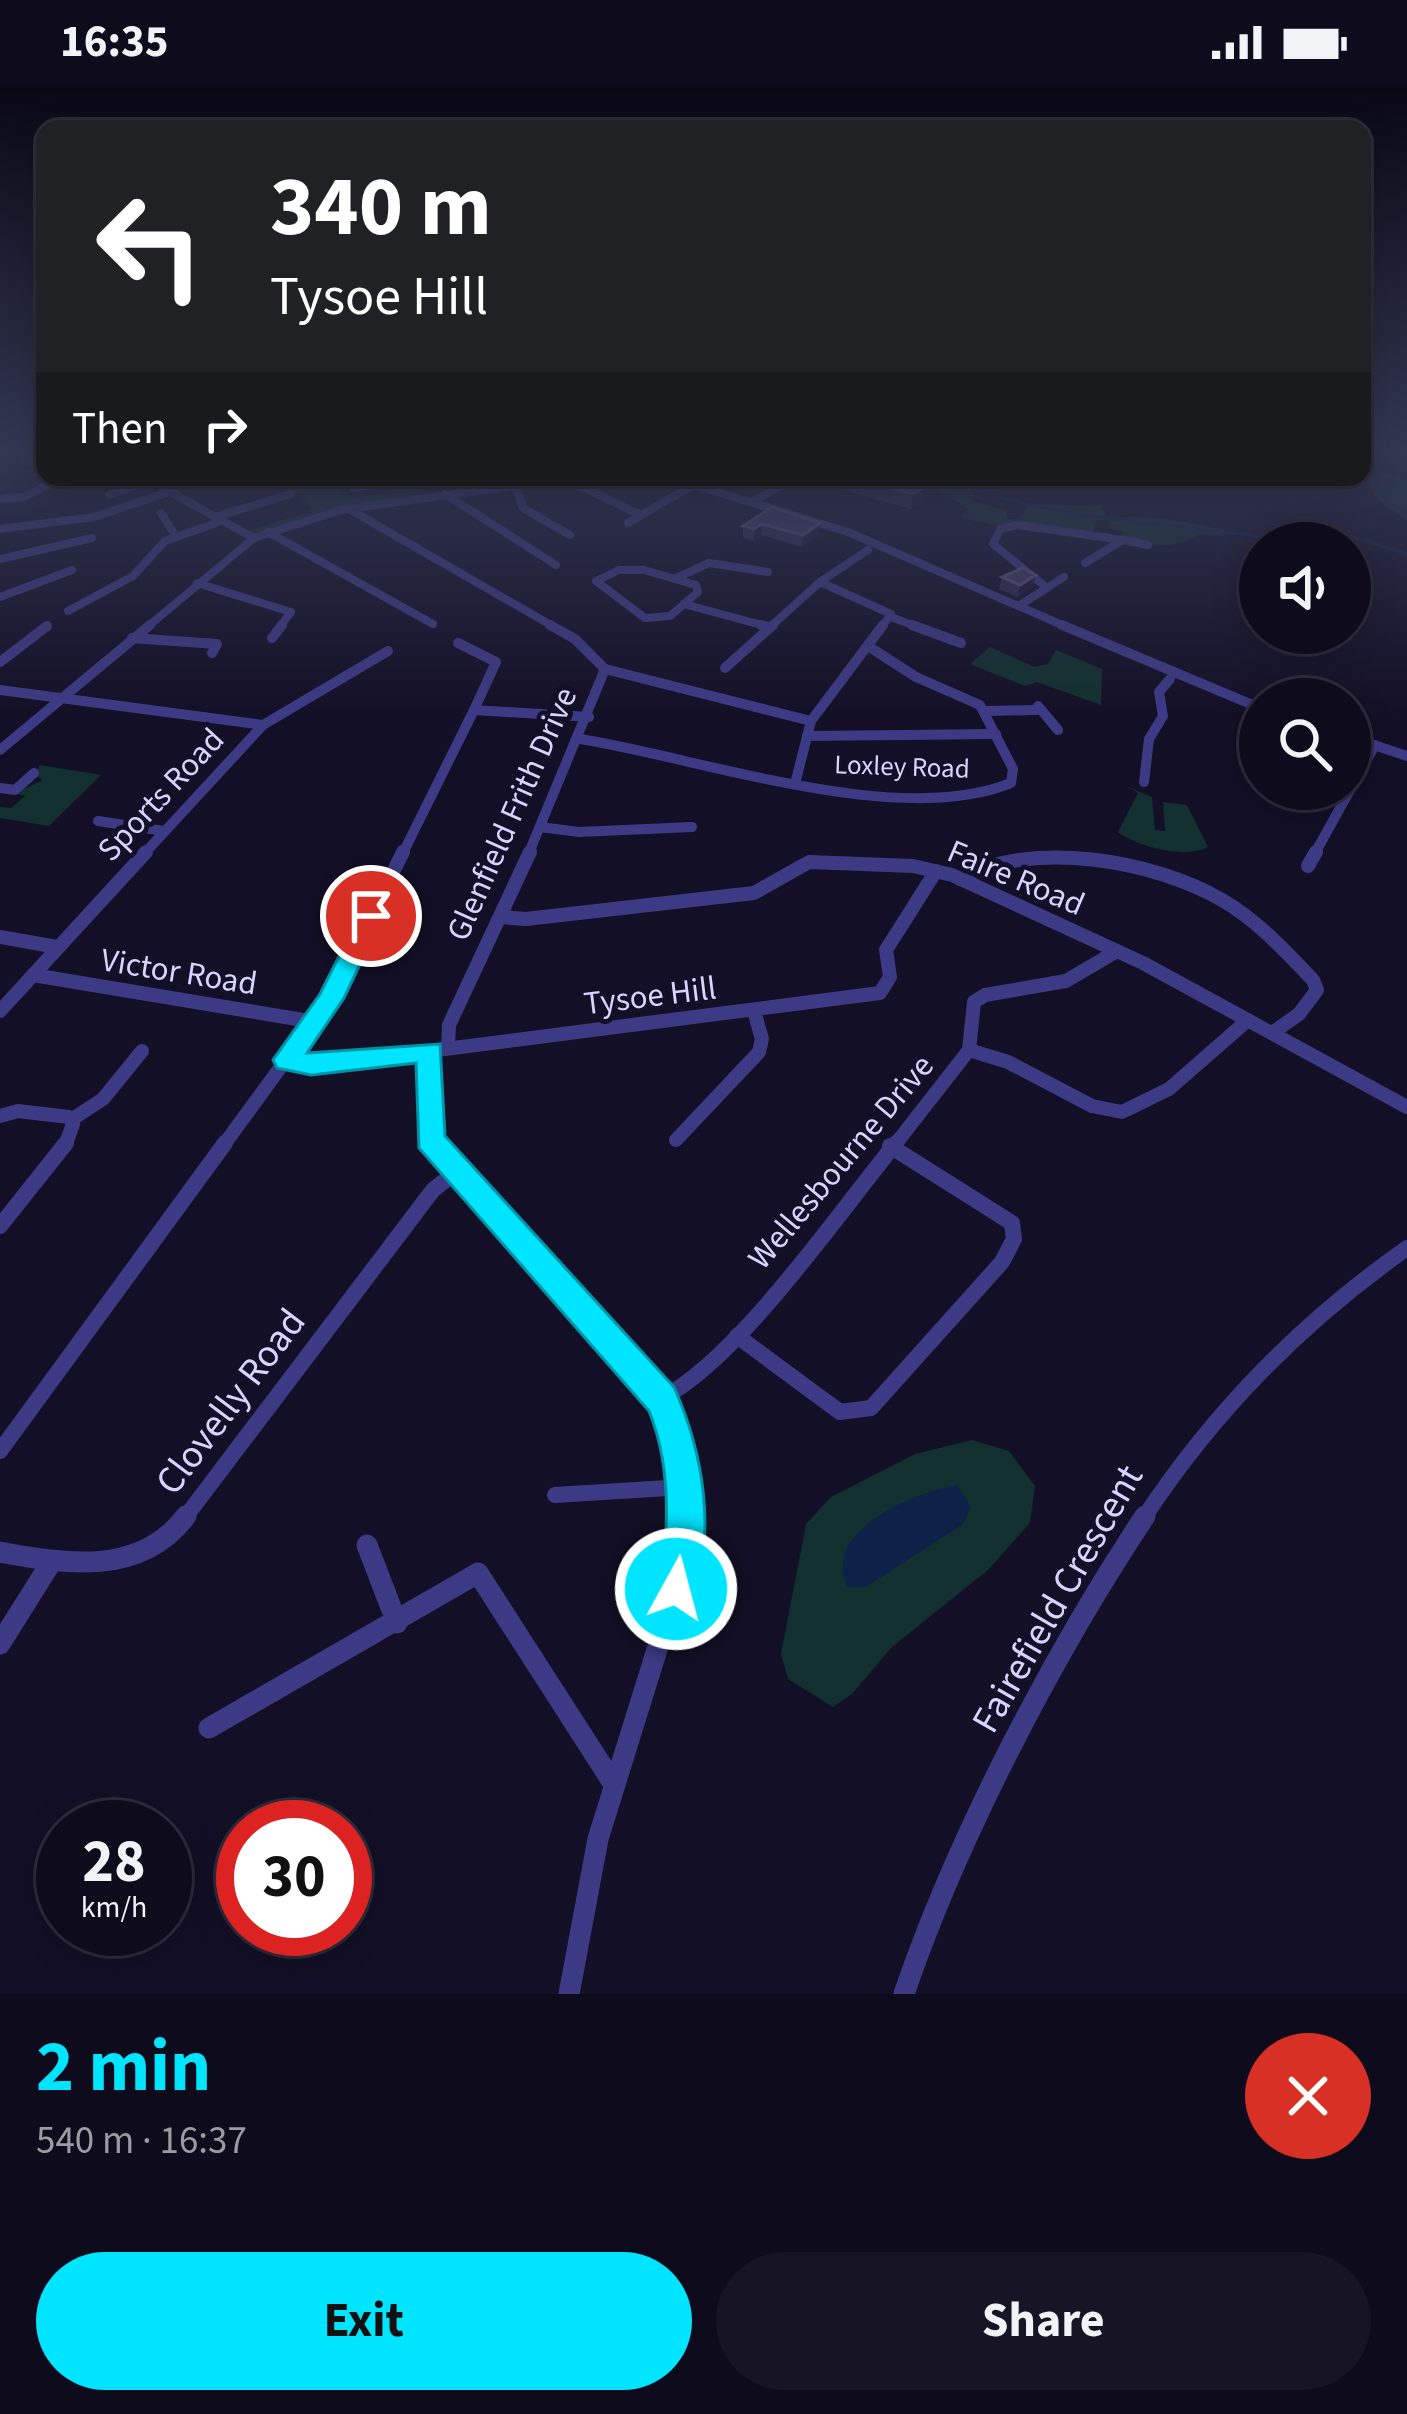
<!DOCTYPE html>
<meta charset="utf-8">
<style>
:root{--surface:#0e0b1c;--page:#171425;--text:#f1f3f6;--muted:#9b9ba3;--line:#2e2b3b;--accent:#00e5ff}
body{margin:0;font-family:"Source Sans 3",sans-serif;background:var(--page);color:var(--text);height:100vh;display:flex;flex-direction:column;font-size:45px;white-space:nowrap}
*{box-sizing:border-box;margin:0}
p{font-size:39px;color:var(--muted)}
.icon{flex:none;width:66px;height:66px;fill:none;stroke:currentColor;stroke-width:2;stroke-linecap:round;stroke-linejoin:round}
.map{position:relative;height:1910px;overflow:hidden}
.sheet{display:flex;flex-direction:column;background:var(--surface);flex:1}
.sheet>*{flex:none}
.hud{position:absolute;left:36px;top:36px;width:1335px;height:366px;border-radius:24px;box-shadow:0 6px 30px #0003,0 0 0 3px var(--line);background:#202124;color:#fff;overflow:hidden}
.tools{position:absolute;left:1239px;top:438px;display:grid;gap:24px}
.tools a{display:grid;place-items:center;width:132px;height:132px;border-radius:50%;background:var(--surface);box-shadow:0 6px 30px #0003,0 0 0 3px var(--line);font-size:60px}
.speed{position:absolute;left:36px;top:1716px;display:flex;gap:24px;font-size:60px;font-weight:700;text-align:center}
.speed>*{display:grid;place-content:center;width:156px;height:156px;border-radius:50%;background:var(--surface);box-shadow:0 6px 30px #0003,0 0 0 3px var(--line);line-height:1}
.speed small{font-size:30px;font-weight:400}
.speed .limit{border:18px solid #d22;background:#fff;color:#111}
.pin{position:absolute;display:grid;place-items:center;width:102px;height:102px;color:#fff;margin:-51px;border:6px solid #fff;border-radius:50%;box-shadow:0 3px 12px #0007}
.me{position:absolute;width:132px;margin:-66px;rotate:7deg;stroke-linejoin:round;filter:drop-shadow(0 0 9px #0008)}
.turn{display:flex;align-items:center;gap:42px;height:252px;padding:0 36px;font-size:54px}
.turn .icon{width:156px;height:156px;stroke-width:2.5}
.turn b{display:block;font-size:84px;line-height:102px}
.then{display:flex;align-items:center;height:114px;padding:0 36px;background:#0003;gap:24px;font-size:45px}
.round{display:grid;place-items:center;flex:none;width:126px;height:126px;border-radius:63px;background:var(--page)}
.overview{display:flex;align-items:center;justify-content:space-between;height:204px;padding:0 36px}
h1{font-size:72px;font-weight:700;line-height:90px;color:var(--accent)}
.button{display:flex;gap:24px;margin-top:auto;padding:24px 36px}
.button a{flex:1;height:138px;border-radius:72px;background:var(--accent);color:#111;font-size:48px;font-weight:700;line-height:138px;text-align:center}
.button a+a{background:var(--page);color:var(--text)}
.status{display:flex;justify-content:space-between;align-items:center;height:84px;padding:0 60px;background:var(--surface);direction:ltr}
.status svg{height:33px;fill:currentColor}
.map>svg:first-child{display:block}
.green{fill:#12302f}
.water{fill:#0c2248}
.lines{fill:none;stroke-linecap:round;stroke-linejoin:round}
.stream{stroke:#0c2248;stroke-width:3}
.minor-far4{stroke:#3d3a85;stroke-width:8}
.minor-far3{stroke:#3d3a85;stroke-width:10}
.minor-far2{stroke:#3d3a85;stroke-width:14}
.minor-far1{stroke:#3d3a85;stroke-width:16}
.minor{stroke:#3d3a85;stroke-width:21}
.wall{fill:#312854}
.shaded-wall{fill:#1d163a}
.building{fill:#433a66;stroke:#5a527e;stroke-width:3}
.route{fill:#00e5ff;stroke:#0095a6;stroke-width:3}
.labels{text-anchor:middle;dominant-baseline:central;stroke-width:10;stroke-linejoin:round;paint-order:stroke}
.far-street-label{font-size:27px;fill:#d9d4ff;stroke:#130f26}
.street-label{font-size:33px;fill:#d9d4ff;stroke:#130f26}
.near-street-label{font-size:39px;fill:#d9d4ff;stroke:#130f26}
</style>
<div class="status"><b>16:35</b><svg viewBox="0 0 49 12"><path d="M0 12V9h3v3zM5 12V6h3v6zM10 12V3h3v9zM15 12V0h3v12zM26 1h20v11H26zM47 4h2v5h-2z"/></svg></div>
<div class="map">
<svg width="1407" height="1910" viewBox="0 0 1407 1910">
<rect width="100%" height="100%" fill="#130f26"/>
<g class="green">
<polygon points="1362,385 1407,393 1407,436 1377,415"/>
<polygon points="278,393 390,393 338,403 353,415 419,403 432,412 350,425 254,454 243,448 314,427"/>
<path d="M 920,393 L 965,398 L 975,413 L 969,416 L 1006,427 L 1008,435 L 1018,435 L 1030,420 L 1102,422 L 1106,432 L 1162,434 L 1225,446 L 1224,452 L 1201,450 C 1170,466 1159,462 1122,455 L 1123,448 L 1109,444 L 1110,437 L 1097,436 L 1093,450 C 1049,446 1000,445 961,433 L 968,425 Z"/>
<polygon points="990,563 1034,583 1048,580 1056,566 1102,585 1101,621 1037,598 1025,602 970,580"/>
<polygon points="40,681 101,691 49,742 0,734 0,723 11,724 25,712 15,709 43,696 35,691"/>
<path d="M 1126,702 L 1152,713 L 1155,746 L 1165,747 L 1163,718 L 1187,721 L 1208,763 C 1185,775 1138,763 1118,748 L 1138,709 Z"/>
<polygon points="972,1356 1009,1367 1035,1402 1030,1439 988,1486 892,1563 852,1610 833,1623 788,1595 781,1570 806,1440 831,1413 915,1370"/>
</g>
<path class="water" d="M 957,1401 L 971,1423 L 963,1440 L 866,1503 L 847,1503 C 822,1445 910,1411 957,1401 Z"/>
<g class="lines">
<path class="stream" d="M 947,393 C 1029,435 1194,443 1290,456 L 1293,450 L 1348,451 L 1407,470"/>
<g class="minor-far4">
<polyline points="25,377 45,376"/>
<polyline points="143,393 254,454"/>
<polyline points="668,393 848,448 1069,544"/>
<polyline points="567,396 637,429"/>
<polyline points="516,403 523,424 570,451"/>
<polyline points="445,410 556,481"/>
<polyline points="109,411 150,396"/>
<polyline points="0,415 24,413 49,400"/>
<polyline points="755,416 791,396"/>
<polyline points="349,425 556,544"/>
<polyline points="161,429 175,451"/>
<polyline points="215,433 291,410"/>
<polyline points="628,439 696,399"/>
<polyline points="0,445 94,433 175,406"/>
<polyline points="268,448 433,540"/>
<polyline points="1123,456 1148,461"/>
<polyline points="0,475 92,454"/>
<polygon points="619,486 644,486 696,501 698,508 670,532 645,534 596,497"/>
<polyline points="676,494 709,479 768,488"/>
<polyline points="820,498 891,530 881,544"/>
<polyline points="197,499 291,528 279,544"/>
<polyline points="1047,504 1064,493"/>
<polyline points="0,513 72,486"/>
<polyline points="684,520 769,543"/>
<polyline points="1020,521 1047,504 993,460 1000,445 1018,441 1123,456 1085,479"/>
<polyline points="68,527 133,492 165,457 219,438"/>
<polyline points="891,533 920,544"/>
<polyline points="146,544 254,454 341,426 577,393"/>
<polyline points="769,544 820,498 868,466"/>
</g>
<g class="minor-far3">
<polyline points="550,541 575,555 605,585"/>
<polyline points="761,541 769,543"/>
<polyline points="912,541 961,559"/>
<polyline points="1062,541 1260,624"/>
<polyline points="132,554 217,560 212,569"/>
<polyline points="272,554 282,541"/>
<polyline points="458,559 496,578 474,626"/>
<polyline points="0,578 47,542"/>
<polyline points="725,584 773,541"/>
<polyline points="605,585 811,637"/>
<polyline points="0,606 263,641"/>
<polyline points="1038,622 1058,646"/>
<polyline points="984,627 1036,626"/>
<polyline points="807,652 996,650"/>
<polyline points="1350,653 1407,672"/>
<path d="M 580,655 C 701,674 897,745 1011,699 L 1013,685 L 980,621 L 916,593 L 868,562"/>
<polyline points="0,666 150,541"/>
<polyline points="1144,698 1149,655 1163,632 1159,608 1170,595"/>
<polyline points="795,700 811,637 883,541"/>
<polyline points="0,704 15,706 34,689"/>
<polyline points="98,737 164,747"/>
<polyline points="540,743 579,748 692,743"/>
<polyline points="143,771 263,641 388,567"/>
<polyline points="402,771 474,626 589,633"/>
<polyline points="528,771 605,585"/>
<polyline points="1314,771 1375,661"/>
</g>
<g class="minor-far2">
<polyline points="1308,782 1316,768"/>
<path d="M 960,795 C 1030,755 1154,776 1222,816 C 1257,836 1285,867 1313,896 L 1317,906 L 1299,930 L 1272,949"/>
<polyline points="500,833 526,835 754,809 809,778 913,782 952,791 1143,879 1407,1023"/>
<polyline points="0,853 57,863"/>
<polyline points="33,891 315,938"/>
<polyline points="0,927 146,768"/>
<polyline points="448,964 449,941 530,768"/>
<polyline points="969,966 1008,978 1092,1022 1122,1028 1169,1005 1248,936"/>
<polyline points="430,967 430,1055 436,1062"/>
<polyline points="287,976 311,980 430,967 880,909 890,893 886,866 936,787"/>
<polyline points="0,1032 18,1027 69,1033 73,1040 65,1062"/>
<polyline points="71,1036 103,1015 142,967"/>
<polyline points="676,1056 759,968 762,955 754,927"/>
<polyline points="223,1062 331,914 403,768"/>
<polyline points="894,1062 969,966 974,918 985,911 1066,897 1117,867"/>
</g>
<g class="minor-far1">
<polyline points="434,1059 654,1304 680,1360 685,1435"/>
<polyline points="0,1142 66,1059"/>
<polyline points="737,1252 840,1328 871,1324 1002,1178 1014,1155 1012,1139 890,1062"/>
<path d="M 661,1315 C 740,1273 836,1132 896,1059"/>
<polyline points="0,1367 225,1059"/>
<polyline points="555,1411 684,1403"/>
<polyline points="184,1435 433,1106 457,1087"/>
<path d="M 1143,1435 C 1215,1326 1301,1239 1407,1164"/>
</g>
<g class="minor">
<polyline points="367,1461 397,1539"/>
<path d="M 0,1468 C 65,1480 140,1493 186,1432"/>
<polyline points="0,1560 52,1477"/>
<polyline points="209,1644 478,1489 613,1699"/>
<polyline points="569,1910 598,1755 674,1511 685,1432"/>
<path d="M 904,1910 C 957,1754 1054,1569 1145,1432"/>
</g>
</g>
<g class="wall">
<polygon points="845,393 935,393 935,410 911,425 844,406"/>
<polygon points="772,423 819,451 802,463 762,451 754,457 743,453 743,442"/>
<polygon points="1002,493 1033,503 1018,513 999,505"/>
</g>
<g class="shaded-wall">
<polygon points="937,395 935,410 911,425 913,410"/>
<polygon points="369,404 370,411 354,414 352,406"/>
<polygon points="820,439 819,451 802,463 803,451"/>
<polygon points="762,440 762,451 754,457 754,445"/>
<polygon points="1036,491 1033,503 1018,513 1020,501"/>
</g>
<g class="building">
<polygon points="852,393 935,393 937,395 913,410"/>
<polygon points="362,395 369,404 352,406 347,398"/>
<polygon points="772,423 820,439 803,451 762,440 754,445 743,442"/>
<polygon points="1023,484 1036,491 1020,501 1002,493"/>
</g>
<linearGradient id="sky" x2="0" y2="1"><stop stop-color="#0a0815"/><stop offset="0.58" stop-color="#333752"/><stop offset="1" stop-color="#333752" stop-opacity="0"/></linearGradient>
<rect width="1407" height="632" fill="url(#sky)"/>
<path class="route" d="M 371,824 L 383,832 L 344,914 L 307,969 L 440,960 L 445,1052 L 674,1303 C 703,1368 718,1451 690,1519 L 676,1525 L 662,1519 C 654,1501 662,1491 664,1472 C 669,1425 667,1371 649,1327 L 419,1064 L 416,979 L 311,991 L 277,984 L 273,976 L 320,910 L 362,827 Z"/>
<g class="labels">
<g class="far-street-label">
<text transform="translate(902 683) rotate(2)">Loxley Road</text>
</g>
<g class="street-label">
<text transform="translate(161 711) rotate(-47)">Sports Road</text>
<text transform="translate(512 730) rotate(-66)">Glenfield Frith Drive</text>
<text transform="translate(1016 794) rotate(23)">Faire Road</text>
<text transform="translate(179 888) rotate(9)">Victor Road</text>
<text transform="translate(650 912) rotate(-7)">Tysoe Hill</text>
<text transform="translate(841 1078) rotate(-50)">Wellesbourne Drive</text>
</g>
<g class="near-street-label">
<text transform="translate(231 1318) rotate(-53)">Clovelly Road</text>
<text transform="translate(1058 1515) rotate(-60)">Fairefield Crescent</text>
</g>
</g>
</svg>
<div class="tools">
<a><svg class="icon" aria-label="sound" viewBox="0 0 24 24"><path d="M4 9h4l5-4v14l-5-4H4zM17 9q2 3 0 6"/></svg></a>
<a><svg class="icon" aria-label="search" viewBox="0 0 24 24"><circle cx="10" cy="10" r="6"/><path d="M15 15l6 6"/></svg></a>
</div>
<div class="speed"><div>28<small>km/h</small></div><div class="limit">30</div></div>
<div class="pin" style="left:371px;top:832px;background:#d93025"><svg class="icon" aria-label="arrive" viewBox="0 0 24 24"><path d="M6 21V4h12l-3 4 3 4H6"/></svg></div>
<svg class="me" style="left:676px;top:1505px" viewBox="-20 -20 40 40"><circle r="17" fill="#00e5ff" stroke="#fff" stroke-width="3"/><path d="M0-11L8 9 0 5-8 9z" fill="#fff"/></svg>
<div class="hud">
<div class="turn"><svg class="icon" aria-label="left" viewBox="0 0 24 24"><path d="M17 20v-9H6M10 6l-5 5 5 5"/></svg><div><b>340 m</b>Tysoe Hill</div></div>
<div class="then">Then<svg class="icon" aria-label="right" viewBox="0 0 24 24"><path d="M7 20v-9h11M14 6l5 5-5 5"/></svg></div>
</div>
</div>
<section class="sheet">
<div class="overview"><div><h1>2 min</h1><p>540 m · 16:37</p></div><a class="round" style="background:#d93025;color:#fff"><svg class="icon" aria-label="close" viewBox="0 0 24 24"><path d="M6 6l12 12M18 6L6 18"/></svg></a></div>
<div class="button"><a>Exit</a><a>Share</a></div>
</section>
